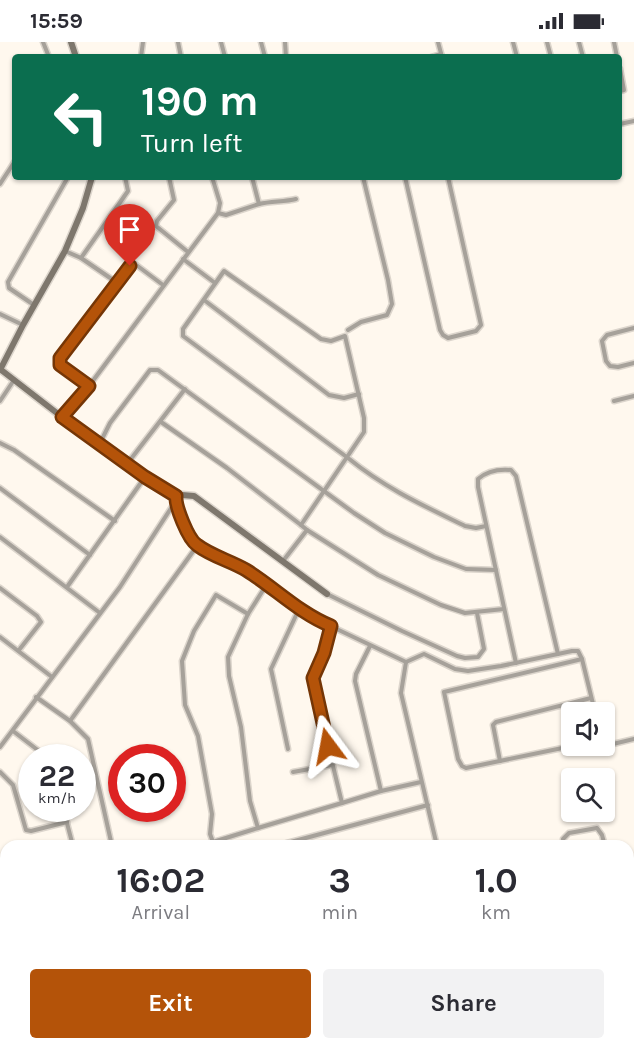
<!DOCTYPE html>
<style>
:root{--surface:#fff;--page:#f2f2f3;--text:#2b2b33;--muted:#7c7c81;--accent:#b45309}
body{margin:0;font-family:Karla,sans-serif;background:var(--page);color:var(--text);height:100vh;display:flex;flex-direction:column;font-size:22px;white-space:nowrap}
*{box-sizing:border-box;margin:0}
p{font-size:20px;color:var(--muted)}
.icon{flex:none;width:33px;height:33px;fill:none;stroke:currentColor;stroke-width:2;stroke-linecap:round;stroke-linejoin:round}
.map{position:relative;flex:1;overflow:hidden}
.details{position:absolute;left:0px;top:798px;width:634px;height:210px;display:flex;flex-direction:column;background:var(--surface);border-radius:18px 18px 0 0;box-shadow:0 2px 4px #0004}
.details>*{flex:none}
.banner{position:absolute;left:12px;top:12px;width:610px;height:126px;border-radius:6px;box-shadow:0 2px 4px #0004;background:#0b6e4f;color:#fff;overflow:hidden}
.buttons{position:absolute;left:561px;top:660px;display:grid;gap:12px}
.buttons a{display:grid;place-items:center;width:54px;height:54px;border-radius:6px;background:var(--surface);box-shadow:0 2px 4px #0004;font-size:30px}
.speed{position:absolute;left:18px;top:702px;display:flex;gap:12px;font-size:30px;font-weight:700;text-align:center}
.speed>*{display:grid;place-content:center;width:78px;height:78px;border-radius:50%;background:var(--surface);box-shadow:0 2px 4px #0004;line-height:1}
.speed small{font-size:15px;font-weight:400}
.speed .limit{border:9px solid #d22;background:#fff;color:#111}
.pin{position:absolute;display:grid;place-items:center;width:51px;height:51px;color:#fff;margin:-62px -26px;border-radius:50% 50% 50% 0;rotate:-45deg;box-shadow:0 0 6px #0007}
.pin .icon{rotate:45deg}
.me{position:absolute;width:66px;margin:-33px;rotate:347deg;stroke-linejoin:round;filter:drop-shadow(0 0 4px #0008)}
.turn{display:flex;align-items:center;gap:21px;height:126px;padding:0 30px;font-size:27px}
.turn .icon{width:78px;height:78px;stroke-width:2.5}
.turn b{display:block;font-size:42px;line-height:51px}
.eta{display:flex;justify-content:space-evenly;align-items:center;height:102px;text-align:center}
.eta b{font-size:36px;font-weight:700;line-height:42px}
.action{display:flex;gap:12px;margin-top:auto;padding:12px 30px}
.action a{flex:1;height:69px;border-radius:6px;background:var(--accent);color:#fff;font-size:24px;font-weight:700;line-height:69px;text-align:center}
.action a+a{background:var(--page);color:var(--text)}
.status{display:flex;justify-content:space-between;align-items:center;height:42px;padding:0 30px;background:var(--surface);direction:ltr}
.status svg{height:16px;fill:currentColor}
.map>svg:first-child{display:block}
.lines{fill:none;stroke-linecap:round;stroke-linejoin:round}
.street-casing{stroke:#dcd5cc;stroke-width:7}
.secondary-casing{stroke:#dcd5cc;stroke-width:9}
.street{stroke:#a6a19a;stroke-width:4}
.secondary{stroke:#7e776d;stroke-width:6}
.route-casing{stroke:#753606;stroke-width:15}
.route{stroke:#b45309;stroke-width:10}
</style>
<div class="status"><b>15:59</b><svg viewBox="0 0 49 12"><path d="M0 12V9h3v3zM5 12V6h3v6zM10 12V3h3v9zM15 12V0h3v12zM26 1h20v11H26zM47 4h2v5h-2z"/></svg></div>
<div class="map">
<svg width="634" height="1008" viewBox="0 0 634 1008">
<rect width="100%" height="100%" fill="#fff8ee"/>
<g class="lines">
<defs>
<g id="street">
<polyline points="43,0 49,15"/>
<polyline points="178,0 181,15"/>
<polyline points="221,0 225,15"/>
<polyline points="261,0 265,15"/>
<polyline points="285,0 286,15"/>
<polyline points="438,0 442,15"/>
<polyline points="513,0 517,15"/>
<polyline points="547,0 551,15"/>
<polyline points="579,0 583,15"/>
<polyline points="614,0 617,15"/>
<polyline points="141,15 143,0"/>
<polyline points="431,15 441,12"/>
<polyline points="620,27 624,48 620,49"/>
<polyline points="620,82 634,79"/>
<polyline points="169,135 174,158 157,179 156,184 188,210"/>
<path d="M 252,135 L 259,162 C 272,159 284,160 296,157"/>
<polyline points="405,135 440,288 443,293 448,296 476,289 481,283 448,135"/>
<polyline points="0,142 15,119"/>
<polyline points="218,171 226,173 259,162"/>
<polyline points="65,209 81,216 116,240"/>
<polyline points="81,216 128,149 125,135"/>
<polyline points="183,217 215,241"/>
<polyline points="204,258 329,353 344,356 359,352"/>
<polyline points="34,263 9,246 8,240 68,135"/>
<polyline points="0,272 23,283"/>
<polyline points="634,286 607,293 602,299 606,319 610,324 618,325 634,321"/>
<polyline points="348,288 361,280 387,273 392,262 388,238 363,135"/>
<polyline points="89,344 63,325 59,318 116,240 127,226 135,222 163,243"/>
<polyline points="0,359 14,338"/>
<polyline points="614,359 634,354"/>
<polyline points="62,375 89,344 218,171 220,161 212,135"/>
<polyline points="161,380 227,426 301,483"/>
<polyline points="0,401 14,408 115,479"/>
<polyline points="100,401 110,381 150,328 158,328 354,471 385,491 434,515 466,527 496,528"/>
<polyline points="127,422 185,347"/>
<polyline points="0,446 90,513"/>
<polyline points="175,460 181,470 186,492 197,504 245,527 299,567 324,581 406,620"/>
<polyline points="307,488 378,533 441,563 465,571 504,567"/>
<polyline points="0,495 100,571"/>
<path d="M 283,519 L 307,488 L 301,483 L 364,390 L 364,376 L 345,294 L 331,299 L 321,297 L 224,229 L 183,287 L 183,294 L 348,416 C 385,446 422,463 465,484 L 476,486 L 486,484"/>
<polyline points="267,542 248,572 228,615 229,634 241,685 250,759 258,786 342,761"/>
<polyline points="67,545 145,435"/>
<polyline points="0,546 37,574 41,580 19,608"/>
<polyline points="327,552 402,589 457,614 465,616 478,615 484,607 477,571"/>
<polyline points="248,572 216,553 194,589 182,619 185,663 198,694 212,772 210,792 213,800 258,786"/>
<polyline points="331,584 324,611 313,636 313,642 342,761 381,749"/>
<polyline points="0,595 52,635"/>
<polyline points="370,604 356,632 355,639 381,749 421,740"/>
<polyline points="406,620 424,612 455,627 468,629 501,624 572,609 578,609 582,617 595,670"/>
<polyline points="406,620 401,651 437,804"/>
<path d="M 516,621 L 478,445 L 478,437 C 487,429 500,427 511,428 L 516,434 L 558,612"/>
<polyline points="36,655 70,679 88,697 112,804"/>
<polyline points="70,679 197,504"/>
<polyline points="13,689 48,716"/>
<polyline points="604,699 613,702 634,697"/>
<polyline points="572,704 466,726 462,724 458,717 444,650 582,617"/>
<polyline points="0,705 120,545 175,460 176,454"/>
<polyline points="288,707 271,627 299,567"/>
<polyline points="500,719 493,683 496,680 591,656"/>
<polyline points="0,730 13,743 26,788 31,789 67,780"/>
<polyline points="293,730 332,723"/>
<polyline points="63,766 73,804"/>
<polyline points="276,804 428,763"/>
<polyline points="564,804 563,797 569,791 597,786 602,793 605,804"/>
<polyline points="0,875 6,874"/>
<polyline points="628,908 634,907"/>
<polyline points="628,950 634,948"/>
<polyline points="628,993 634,992"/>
<polyline points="79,1002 86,1008"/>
<polyline points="181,1002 214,1008"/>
<polyline points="317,1002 319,1008"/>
<polyline points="361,1002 362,1008"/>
<polyline points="402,1002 404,1008"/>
<polyline points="445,1002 447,1008"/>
<polyline points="487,1002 489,1008"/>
<polyline points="42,1008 44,1002"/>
<polyline points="149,1008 149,1002"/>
<polyline points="216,1008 217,1002"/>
<polyline points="259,1008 281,1002"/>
<polyline points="569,1008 591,1002"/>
</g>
<g id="secondary">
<polyline points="71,0 76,15"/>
<polyline points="0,327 62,375 170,452 194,454 327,552"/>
<polyline points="0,328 23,283 65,209 83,166 92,135"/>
</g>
</defs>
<use href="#street" class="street-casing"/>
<use href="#secondary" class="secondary-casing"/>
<use href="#street" class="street"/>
<use href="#secondary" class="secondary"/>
</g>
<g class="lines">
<defs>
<path id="route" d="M 130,224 L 60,316 L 60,323 L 89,344 L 62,375 L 145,435 L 176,454 C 175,464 188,497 197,503 C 211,514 231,519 246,528 C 275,546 299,571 331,584 L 324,611 L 313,636 L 328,704"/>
</defs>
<use href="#route" class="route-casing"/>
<use href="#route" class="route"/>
</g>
</svg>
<div class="buttons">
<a><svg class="icon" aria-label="sound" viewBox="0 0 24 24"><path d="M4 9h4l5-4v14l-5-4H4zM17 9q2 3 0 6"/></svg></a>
<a><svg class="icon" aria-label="search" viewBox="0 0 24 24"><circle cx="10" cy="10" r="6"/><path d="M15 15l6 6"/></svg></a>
</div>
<div class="speed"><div>22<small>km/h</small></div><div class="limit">30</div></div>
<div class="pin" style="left:130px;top:224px;background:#d93025"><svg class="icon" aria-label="arrive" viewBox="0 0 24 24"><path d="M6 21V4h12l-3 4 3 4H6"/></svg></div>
<svg class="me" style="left:328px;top:704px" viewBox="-20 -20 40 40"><path d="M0-17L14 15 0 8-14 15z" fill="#b45309" stroke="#fff" stroke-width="4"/></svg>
<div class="banner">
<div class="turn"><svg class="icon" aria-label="left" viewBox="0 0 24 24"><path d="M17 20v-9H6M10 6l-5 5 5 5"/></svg><div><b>190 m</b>Turn left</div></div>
</div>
<section class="details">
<div class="eta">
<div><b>16:02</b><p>Arrival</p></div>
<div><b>3</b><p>min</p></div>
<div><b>1.0</b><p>km</p></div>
</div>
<div class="action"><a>Exit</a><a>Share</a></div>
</section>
</div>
